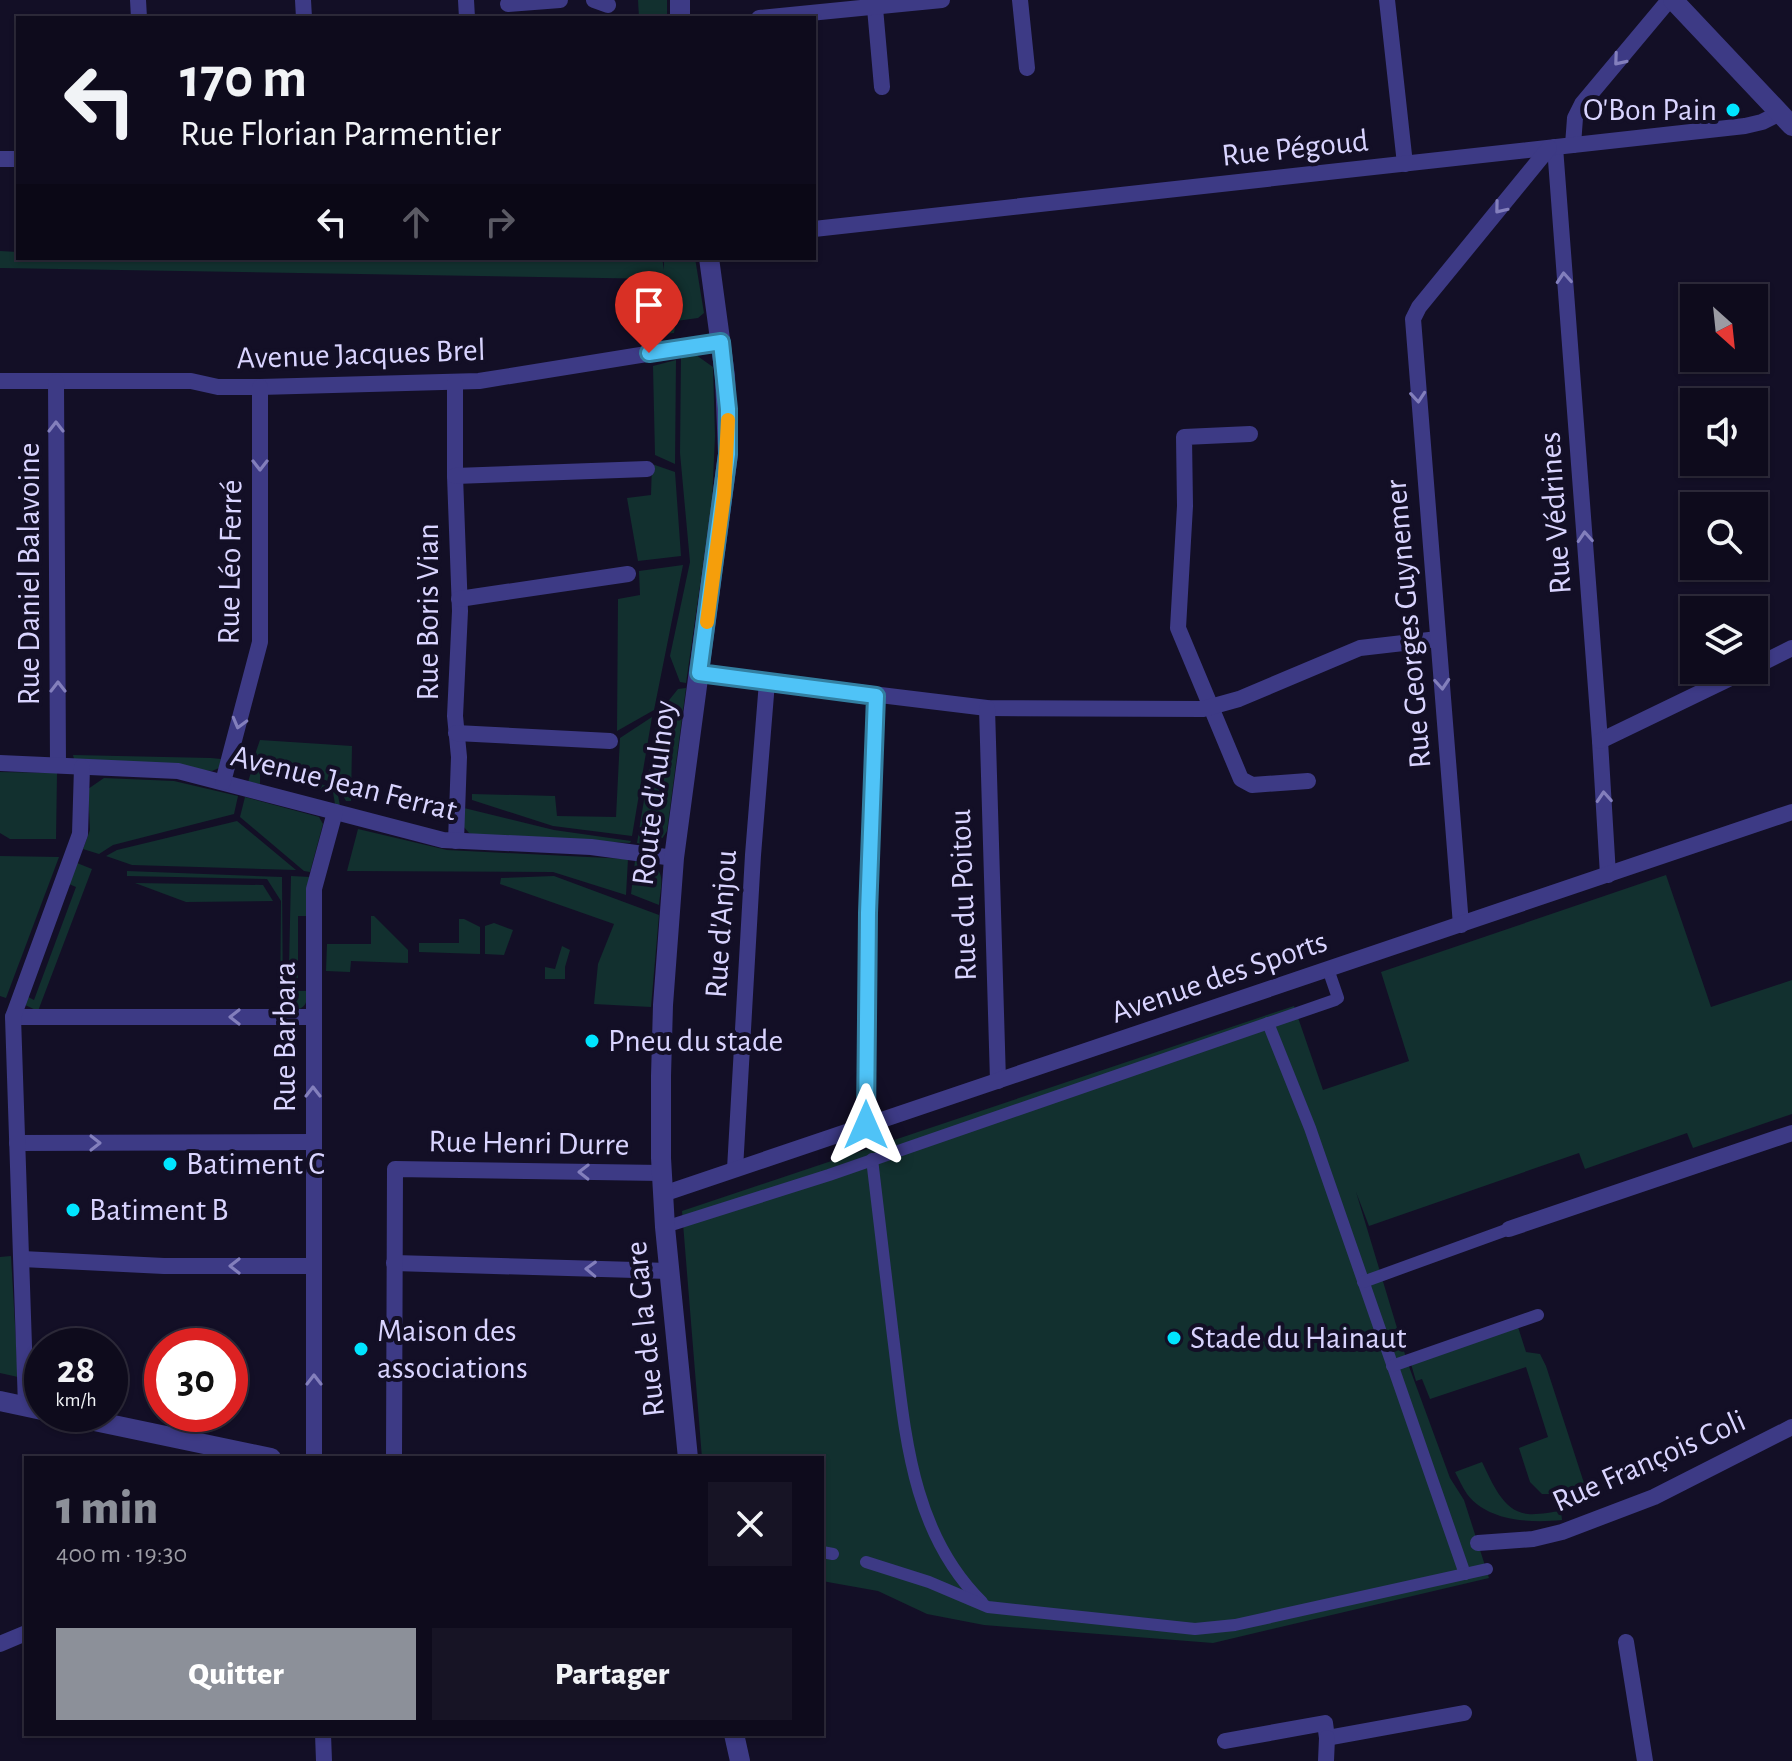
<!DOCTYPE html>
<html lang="fr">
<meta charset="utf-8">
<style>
:root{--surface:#0e0b1c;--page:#171425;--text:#f1f3f6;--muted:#9b9ba3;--line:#2e2b3b;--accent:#8c9099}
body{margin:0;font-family:"Alegreya Sans",sans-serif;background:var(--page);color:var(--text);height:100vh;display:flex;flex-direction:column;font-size:30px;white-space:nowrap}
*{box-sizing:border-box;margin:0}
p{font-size:26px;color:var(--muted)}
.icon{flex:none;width:44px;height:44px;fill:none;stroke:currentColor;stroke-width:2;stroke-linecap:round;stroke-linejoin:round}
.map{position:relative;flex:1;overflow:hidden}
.sheet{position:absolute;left:24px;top:1456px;width:800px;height:280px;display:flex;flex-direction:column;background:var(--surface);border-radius:0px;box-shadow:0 2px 6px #0004,0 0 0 2px var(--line)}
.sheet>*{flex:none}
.hud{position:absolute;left:16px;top:16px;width:800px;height:244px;border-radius:0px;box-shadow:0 2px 6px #0004,0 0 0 2px var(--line);background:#0e0b1c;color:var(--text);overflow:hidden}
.needle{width:52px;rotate:153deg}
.controls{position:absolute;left:1680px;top:284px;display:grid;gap:16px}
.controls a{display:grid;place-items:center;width:88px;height:88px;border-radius:0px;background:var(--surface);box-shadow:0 2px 6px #0004,0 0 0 2px var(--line);font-size:40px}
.speed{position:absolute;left:24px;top:1328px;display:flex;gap:16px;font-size:40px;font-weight:700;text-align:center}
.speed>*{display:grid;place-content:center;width:104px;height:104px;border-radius:50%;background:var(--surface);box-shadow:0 2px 6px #0004,0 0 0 2px var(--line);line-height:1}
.speed small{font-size:20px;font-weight:400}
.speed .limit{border:12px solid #d22;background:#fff;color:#111}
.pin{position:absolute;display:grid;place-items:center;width:68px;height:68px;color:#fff;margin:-82px -34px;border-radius:50% 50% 50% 0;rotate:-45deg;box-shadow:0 0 8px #0007}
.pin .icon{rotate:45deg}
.me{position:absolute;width:88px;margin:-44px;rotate:0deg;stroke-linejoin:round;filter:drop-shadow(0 0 6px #0008)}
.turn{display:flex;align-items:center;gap:28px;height:168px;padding:0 32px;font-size:36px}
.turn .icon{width:104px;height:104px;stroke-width:2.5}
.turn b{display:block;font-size:56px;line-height:68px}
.lanes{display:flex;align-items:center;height:76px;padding:0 32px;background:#0003;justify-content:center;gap:40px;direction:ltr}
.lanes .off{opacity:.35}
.round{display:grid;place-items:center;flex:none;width:84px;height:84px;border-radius:0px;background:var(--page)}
.summary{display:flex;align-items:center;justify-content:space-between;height:136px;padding:0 32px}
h1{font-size:48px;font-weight:800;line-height:60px;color:var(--accent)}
.action{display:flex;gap:16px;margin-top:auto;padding:16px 32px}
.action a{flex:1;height:92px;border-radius:0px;background:var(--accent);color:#fff;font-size:32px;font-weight:800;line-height:92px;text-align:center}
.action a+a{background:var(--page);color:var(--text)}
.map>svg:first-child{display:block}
.green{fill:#12302f}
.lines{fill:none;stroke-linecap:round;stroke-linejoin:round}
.pedestrian{stroke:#3d3a85;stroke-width:12}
.minor{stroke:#3d3a85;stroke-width:16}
.tertiary{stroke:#3d3a85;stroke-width:20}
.oneway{stroke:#837fbc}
.route-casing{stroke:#337fa1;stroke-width:20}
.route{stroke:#4fc3f7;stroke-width:14}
.slow{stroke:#f59e0b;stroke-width:14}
.poi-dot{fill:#00e5ff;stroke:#130f26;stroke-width:3}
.labels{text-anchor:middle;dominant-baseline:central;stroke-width:8;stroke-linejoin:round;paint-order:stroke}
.poi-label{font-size:32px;fill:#d9d4ff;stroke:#130f26;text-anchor:start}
.street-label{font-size:32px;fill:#d9d4ff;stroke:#130f26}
</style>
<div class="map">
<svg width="1792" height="1761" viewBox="0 0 1792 1761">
<rect width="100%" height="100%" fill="#130f26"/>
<g class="green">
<polygon points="638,0 667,0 667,18 639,18"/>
<polygon points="0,251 18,252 18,258 662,258 664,270 664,258 695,258 704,313 698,318 676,321 674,333 664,334 664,279 0,268"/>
<polygon points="696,355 713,367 715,436 712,502 686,683 680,682 670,656 690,562 680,453 681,356"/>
<polygon points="676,360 675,464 655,455 653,366"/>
<polygon points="652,464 675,472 681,556 638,561 627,498 651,495"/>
<polygon points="683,565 654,710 617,731 618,599 640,595 639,571"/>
<path d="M 686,688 L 667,831 C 660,844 652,846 637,843 L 658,714 L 678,689 Z"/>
<polygon points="652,717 632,836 553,826 472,800 472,794 555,796 557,816 616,817 620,738"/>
<polygon points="260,740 352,746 351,801 346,801 337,785 281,761 252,763"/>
<polygon points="73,755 211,758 221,759 219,768 212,771 74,759"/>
<polygon points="268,765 276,765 333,789 338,795 340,806 335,804 333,792 260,773 260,784 248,782 252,769"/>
<polygon points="0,772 57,773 56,839 10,839 0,833"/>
<polygon points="104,778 174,781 238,796 234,814 113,845 99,854 83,849 90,830 88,789"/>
<polygon points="245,797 319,817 323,824 310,872 304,871 240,817"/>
<polygon points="464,808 554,830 631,841 630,843 476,835 469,833 463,826"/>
<polygon points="237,821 296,870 132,865 106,856 117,850"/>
<polygon points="358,829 447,850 628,859 626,895 553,872 347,871"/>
<polygon points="0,856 59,857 6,998 0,996"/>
<path d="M 635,861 C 668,866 662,878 659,905 L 631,894 Z"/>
<polygon points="77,863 92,869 38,1011 25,1005 26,996 34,1000 76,887 69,884"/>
<polygon points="127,871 282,877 283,1011 280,1011 281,901 267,879 127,876"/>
<polygon points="1666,875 1711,1007 1792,980 1792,1114 1693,1148 1687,1133 1585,1169 1579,1153 1369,1226 1356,1192 1407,1361 1450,1478 1464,1500 1489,1578 1213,1643 984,1625 927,1614 878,1591 822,1581 822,1458 702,1458 682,1211 1294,1006 1323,1090 1409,1061 1381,972"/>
<path d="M 291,876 L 310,877 L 307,916 L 298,916 L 298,991 L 307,991 C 308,1006 303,1010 288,1011 Z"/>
<polygon points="554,876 659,915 651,1007 594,1004 598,964 614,924 500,884 501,878"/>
<polygon points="135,883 263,885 273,901 186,902"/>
<polygon points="371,916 374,916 408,950 408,963 351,961 350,972 326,971 327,944 371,944"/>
<polygon points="459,919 464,919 480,927 480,954 419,952 419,943 459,943"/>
<polygon points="494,923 513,930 504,955 485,954 485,926"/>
<polygon points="562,946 570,950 565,967 565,979 545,979 545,967 555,969"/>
<polygon points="11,1256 18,1377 0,1373 0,1257"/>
<polygon points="1518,1327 1526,1352 1540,1354 1546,1366 1584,1483 1581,1490 1569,1494 1542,1494 1530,1482 1519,1448 1548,1437 1526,1367 1430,1399 1422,1379 1416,1381 1411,1364"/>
<path d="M 1482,1462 C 1492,1482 1503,1512 1528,1514 C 1538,1515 1551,1512 1561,1511 L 1562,1520 C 1532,1523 1488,1522 1467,1494 C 1462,1487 1459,1479 1455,1472 Z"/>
</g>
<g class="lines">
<g class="pedestrian">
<polyline points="1268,1023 1310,1128 1465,1574"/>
<path d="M 872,1159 C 879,1218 886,1277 893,1336 C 905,1430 910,1531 982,1602"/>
<polyline points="665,1227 829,1175 1335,1000 1338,998 1328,969"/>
<polyline points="1363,1282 1509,1229"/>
<polyline points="1392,1366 1538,1315"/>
<polyline points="822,1552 833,1554"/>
<polyline points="866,1562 929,1582 988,1607 1195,1629 1235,1625 1487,1569"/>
</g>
<g class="minor">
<polyline points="138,0 139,18"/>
<polyline points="303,0 304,18"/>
<polyline points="466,0 467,18"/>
<polyline points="594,0 608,5"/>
<polyline points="1020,0 1027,68"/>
<polyline points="1387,0 1405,164"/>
<polyline points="508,4 560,0"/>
<polyline points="875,8 882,87"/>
<polyline points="759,18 942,0"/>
<polyline points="1573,145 1575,118 1582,104 1669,0"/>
<polyline points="1555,147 1600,741 1608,875"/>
<polyline points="0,159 18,159"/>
<polyline points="814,229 1745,126 1762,122 1780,113"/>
<polyline points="0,381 191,381 218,387 260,387 479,381 721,342"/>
<polyline points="56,382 58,765"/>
<polyline points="455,382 455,476 460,611 455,716 459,757 456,841"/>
<polyline points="1250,434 1184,437 1185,506 1178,628 1241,779 1252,785 1308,781"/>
<polyline points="455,476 647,469"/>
<polyline points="459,599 628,574"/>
<polyline points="1754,667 1792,648"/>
<polyline points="699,673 987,708 1203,709 1239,699 1360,648 1438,639"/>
<polyline points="987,708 998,1081"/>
<polyline points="456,733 610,741"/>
<polyline points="1600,741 1747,670"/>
<polyline points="0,763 178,771 443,840 591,847 674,858"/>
<polyline points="223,782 260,642 260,387"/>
<polyline points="1461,925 1413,319 1419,307 1549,148"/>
<polyline points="13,1017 313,1017"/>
<polyline points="866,1125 868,913 876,696"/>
<polyline points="17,1143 313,1142"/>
<polyline points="735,1169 753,855 767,682"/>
<polyline points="663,1194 1792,812"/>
<polyline points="1509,1229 1792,1133"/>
<polyline points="22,1259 164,1266 313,1266"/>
<polyline points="394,1263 669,1271"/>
<polyline points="26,1406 13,1017 80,834 82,767"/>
<polyline points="314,1458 314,889 335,812"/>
<polyline points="394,1458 395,1169 662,1173"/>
<polyline points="1478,1543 1533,1539 1562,1532 1654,1497 1792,1427"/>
<polyline points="1626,1642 1645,1761"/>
<polyline points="0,1644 26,1633"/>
<polyline points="323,1734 324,1761"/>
<polyline points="1225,1741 1325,1723 1327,1738 1464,1713"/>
<polyline points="1326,1761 1327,1738"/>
</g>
<g class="tertiary">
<polyline points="680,0 680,18"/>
<polyline points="1673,0 1792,126"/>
<polyline points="0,1401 42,1410"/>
<polyline points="61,1414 271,1458"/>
<polyline points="688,1458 665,1227 661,1158 661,1076 663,1005 674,858 728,454 725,376 709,258"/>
<polyline points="734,1734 740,1761"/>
</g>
</g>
<defs><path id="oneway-chevron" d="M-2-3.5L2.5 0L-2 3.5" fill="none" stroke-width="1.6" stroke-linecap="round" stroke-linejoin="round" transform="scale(2)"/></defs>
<g class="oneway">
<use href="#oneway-chevron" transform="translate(1619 60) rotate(130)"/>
<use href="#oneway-chevron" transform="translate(1500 208) rotate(129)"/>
<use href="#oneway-chevron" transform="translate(1564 278) rotate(-94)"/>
<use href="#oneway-chevron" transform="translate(1418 397) rotate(85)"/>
<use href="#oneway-chevron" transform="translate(56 427) rotate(-90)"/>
<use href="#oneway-chevron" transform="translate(260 465) rotate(90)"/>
<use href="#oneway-chevron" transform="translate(1585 537) rotate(-94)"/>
<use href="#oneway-chevron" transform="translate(1442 684) rotate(86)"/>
<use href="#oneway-chevron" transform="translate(58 687) rotate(-90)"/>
<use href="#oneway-chevron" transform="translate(239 723) rotate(105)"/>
<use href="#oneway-chevron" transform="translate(1604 797) rotate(-94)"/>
<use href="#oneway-chevron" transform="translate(235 1017) rotate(180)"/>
<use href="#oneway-chevron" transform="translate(313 1092) rotate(-90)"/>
<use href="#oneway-chevron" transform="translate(95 1143)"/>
<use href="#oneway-chevron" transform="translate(584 1172) rotate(-179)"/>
<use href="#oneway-chevron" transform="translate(235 1266) rotate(180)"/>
<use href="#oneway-chevron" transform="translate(591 1269) rotate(-178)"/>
<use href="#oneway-chevron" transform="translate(314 1380) rotate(-90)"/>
</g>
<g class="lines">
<defs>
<polyline id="route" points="649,353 721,342 728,409 728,454 699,673 876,696 868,913 866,1125"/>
</defs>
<use href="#route" class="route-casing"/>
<use href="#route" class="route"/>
<polyline class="slow" points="707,622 724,495 728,420"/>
</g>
<g class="poi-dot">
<circle cx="1733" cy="110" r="8"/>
<circle cx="592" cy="1041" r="8"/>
<circle cx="170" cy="1164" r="8"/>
<circle cx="73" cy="1210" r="8"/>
<circle cx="1174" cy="1338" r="8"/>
<circle cx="361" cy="1349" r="8"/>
</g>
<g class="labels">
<g class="poi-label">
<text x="1717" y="110" text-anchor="end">O'Bon Pain</text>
<text x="608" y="1041">Pneu du stade</text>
<text x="186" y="1164">Batiment C</text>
<text x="89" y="1210">Batiment B</text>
<text x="377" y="1331">Maison des<tspan x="377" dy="37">associations</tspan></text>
<text x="1190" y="1338">Stade du Hainaut</text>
</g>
<g class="street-label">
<text transform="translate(1295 148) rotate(-6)">Rue Pégoud</text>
<text transform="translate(361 354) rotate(-2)">Avenue Jacques Brel</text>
<text transform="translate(1555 513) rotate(-94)">Rue Védrines</text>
<text transform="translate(230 562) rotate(-89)">Rue Léo Ferré</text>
<text transform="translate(29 574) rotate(-90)">Rue Daniel Balavoine</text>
<text transform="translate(428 612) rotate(-90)">Rue Boris Vian</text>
<text transform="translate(1408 624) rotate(-95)">Rue Georges Guynemer</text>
<text transform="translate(344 783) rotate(14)">Avenue Jean Ferrat</text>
<text transform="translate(654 793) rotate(-83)">Route d'Aulnoy</text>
<text transform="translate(963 895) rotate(-92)">Rue du Poitou</text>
<text transform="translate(721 924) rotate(-86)">Rue d'Anjou</text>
<text transform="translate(1219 977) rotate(-19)">Avenue des Sports</text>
<text transform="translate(285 1037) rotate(-90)">Rue Barbara</text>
<text transform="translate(529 1143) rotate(1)">Rue Henri Durre</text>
<text transform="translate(645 1329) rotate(-96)">Rue de la Gare</text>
<text transform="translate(1649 1461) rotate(-24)">Rue François Coli</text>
</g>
</g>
</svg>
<div class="controls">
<a><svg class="needle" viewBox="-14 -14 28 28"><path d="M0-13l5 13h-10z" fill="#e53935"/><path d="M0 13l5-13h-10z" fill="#9b9ba3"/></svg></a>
<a><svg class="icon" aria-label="sound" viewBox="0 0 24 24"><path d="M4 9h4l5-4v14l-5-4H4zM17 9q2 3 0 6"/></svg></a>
<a><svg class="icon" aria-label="search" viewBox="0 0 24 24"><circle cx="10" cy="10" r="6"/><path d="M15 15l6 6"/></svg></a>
<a><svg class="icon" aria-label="layers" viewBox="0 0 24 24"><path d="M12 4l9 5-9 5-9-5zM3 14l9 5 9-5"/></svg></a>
</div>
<div class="speed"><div>28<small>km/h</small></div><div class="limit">30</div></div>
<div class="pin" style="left:649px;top:353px;background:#d93025"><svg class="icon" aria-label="arrive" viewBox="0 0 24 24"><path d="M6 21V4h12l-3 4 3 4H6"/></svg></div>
<svg class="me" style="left:866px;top:1125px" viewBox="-20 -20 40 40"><path d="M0-17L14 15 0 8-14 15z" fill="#4fc3f7" stroke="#fff" stroke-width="4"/></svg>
<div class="hud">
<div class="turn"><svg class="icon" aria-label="left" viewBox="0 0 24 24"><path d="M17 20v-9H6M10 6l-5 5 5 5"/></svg><div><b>170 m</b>Rue Florian Parmentier</div></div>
<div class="lanes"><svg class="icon" aria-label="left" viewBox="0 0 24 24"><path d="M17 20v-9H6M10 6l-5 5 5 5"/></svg><svg class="icon off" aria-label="ahead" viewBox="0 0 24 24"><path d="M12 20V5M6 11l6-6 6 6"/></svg><svg class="icon off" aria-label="right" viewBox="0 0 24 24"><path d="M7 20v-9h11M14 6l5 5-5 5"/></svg></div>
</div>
<section class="sheet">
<div class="summary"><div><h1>1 min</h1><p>400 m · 19:30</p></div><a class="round"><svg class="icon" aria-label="close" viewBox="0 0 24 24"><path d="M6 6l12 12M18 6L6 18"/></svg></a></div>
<div class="action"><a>Quitter</a><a>Partager</a></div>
</section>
</div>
